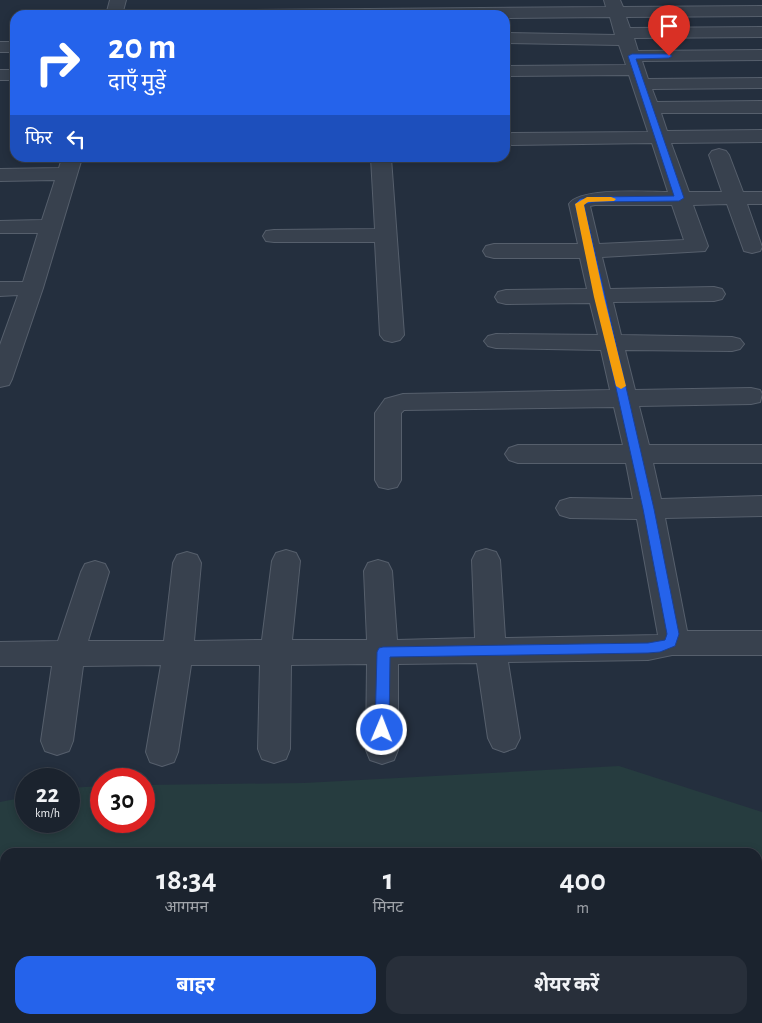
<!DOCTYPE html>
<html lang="hi">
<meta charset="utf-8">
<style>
:root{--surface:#1b232e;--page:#282f3a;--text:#f1f3f6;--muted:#a0a4aa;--line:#39404a;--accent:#2563eb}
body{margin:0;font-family:"Alegreya Sans","Noto Sans Devanagari",sans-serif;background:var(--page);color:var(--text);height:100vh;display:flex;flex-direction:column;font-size:19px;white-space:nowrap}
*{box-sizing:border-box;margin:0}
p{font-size:16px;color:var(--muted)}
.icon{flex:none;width:28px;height:28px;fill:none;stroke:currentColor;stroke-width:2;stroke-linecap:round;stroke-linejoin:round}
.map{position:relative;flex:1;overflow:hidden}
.drawer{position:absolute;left:0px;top:848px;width:762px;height:176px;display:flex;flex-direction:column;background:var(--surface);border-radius:15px 15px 0 0;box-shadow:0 2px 8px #0003,0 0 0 1px var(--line)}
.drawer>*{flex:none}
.banner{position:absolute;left:10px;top:10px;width:500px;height:152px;border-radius:15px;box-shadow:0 2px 8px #0003,0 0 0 1px var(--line);background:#2563eb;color:#fff;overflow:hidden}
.speed{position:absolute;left:15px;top:768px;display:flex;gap:10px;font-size:25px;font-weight:700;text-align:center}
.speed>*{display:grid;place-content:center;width:65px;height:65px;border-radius:50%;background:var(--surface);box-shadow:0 2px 8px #0003,0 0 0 1px var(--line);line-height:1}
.speed small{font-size:12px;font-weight:400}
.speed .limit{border:8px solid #d22;background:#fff;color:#111}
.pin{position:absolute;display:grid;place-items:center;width:42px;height:42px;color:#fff;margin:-51px -21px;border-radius:50% 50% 50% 0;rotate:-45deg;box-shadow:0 0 5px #0007}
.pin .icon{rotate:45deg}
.me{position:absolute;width:55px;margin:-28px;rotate:1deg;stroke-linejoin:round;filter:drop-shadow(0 0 4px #0008)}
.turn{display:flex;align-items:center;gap:18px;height:105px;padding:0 15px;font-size:22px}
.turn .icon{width:65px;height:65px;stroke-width:2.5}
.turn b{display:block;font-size:35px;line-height:42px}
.then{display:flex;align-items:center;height:48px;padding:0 15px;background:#0003;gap:10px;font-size:19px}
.eta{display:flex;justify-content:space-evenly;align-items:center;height:85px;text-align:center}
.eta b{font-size:30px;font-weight:700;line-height:35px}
.action{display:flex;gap:10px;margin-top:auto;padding:10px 15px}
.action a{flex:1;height:58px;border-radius:15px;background:var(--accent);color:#fff;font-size:20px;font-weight:700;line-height:58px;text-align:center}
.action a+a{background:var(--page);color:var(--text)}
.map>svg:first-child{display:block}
.green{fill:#263c3f}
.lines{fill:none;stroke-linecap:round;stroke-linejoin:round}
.minor-casing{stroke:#565f6c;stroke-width:2}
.minor{fill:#38414e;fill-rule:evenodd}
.route{fill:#2563eb;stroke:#184099}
.slow{fill:#f59e0b}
</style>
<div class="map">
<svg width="762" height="1023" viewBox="0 0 762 1023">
<rect width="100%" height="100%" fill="#242f3e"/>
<polygon class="green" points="619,766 762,812 762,1023 291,1023 287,1019 758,1019 758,852 5,852 5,914 0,914 0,802 26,797 26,821 69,821 69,788 101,786 101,821 144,821 144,785 304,783"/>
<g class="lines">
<defs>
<g id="minor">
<polygon points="110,0 126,0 122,15 106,15"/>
<path d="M 604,0 L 620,0 L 623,7 L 762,6 L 762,16 L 626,17 L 630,28 L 762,27 L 762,37 L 634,38 L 638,51 L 762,50 L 762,60 L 642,61 L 648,79 L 762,78 L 762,88 L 652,89 L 657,102 L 762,101 L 762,113 L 661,113 L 667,131 L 762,130 L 762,142 L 671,143 L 689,192 L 722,192 L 709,155 L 712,151 L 719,149 L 726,151 L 729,155 L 743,192 L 762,192 L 762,204 L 747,204 L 762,247 L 760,251 L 752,253 L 744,251 L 727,204 L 693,205 L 708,246 L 705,251 L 602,257 L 610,289 L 714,287 L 722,289 L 725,294 L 722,299 L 714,301 L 613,302 L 621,335 L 732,337 L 740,339 L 744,344 L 740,349 L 732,351 L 625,350 L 635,390 L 751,388 L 760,390 L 762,394 L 760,402 L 751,404 L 639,406 L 649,445 L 762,445 L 762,463 L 653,463 L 661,499 L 762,496 L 762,516 L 665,518 L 687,631 L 762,631 L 762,655 L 672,655 L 648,660 L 508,662 L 520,738 L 515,748 L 504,752 L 493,748 L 488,738 L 477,663 L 398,664 L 398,750 L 394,760 L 382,764 L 370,760 L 366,750 L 367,664 L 291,665 L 290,749 L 286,759 L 274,763 L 262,759 L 258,749 L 260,665 L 191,665 L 178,752 L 174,762 L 162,766 L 150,762 L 146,752 L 161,665 L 83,666 L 73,741 L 69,751 L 57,755 L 45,751 L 41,741 L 52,666 L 0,666 L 0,642 L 58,641 L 81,572 L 85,564 L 95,561 L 105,564 L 109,572 L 88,641 L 164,641 L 173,563 L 177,555 L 187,552 L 197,555 L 201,563 L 194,641 L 262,640 L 272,561 L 276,553 L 286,550 L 296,553 L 300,561 L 292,640 L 367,640 L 364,571 L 368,563 L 378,560 L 388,563 L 392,571 L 397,640 L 475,638 L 472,560 L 476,552 L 486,549 L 496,552 L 500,560 L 505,638 L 658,635 L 637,519 L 570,518 L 560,515 L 556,508 L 560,501 L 570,498 L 633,499 L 626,463 L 518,463 L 509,460 L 505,454 L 509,448 L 518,445 L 623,445 L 614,407 L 404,410 L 401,413 L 401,480 L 397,487 L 388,489 L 379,487 L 375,480 L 375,413 L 385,399 L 403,394 L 610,390 L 601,350 L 496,348 L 488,346 L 484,341 L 488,336 L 496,334 L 598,335 L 590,303 L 506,304 L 498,302 L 495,297 L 498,292 L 506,290 L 587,289 L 580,258 L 494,258 L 486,256 L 483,251 L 486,246 L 494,244 L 578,244 L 569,204 C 580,187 647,192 668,192 L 652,143 L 512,145 L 505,143 L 505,135 L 512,133 L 648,132 L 629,75 L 505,76 L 505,66 L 626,65 L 619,45 L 505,43 L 505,33 L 615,35 L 610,17 L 505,18 L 505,15 L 238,15 L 240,11 L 246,10 L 606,7 ZM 595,205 L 672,205 L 684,240 L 599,244 L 590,206 Z"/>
<rect x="0" y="42" width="15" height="10"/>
<rect x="0" y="70" width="15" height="10"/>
<polygon points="62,158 82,158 43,288 12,379 9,385 0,387 0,345 18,295 0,296 0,282 23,282 38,233 0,233 0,221 42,220 55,180 0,181 0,169 59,168"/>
<polygon points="371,158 391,158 404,335 400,340 392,342 384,340 380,335 375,242 274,242 266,241 263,236 266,231 274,230 375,229"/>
</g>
</defs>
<use href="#minor" class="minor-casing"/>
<use href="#minor" class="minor"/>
</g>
<polygon class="route" points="632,54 669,54 672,56 669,58 636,59 684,198 679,201 595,202 584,204 654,509 679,634 675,646 660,652 648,653 390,657 389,730 387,734 382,736 377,734 375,730 377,652 379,648 383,647 648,643 665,640 667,634 643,509 575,204 580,199 595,197 674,196 628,56"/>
<polygon class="slow" points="611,197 616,199 614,201 588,202 584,205 604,297 626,386 621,389 616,386 594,297 575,204 587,197"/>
</svg>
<div class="speed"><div>22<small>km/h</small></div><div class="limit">30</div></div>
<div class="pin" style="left:669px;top:56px;background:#d93025"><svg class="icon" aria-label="arrive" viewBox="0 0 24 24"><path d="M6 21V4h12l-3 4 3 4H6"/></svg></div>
<svg class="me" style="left:382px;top:730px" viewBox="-20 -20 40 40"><circle r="17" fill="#2563eb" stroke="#fff" stroke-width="3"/><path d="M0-11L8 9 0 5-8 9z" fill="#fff"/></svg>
<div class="banner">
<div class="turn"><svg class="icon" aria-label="right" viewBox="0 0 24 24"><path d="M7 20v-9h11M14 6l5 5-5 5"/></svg><div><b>20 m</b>दाएँ मुड़ें</div></div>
<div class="then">फिर<svg class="icon" aria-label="left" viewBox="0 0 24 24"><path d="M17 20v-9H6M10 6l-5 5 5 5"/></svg></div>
</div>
<section class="drawer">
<div class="eta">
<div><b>18:34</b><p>आगमन</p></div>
<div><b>1</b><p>मिनट</p></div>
<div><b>400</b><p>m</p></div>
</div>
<div class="action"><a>बाहर</a><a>शेयर करें</a></div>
</section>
</div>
